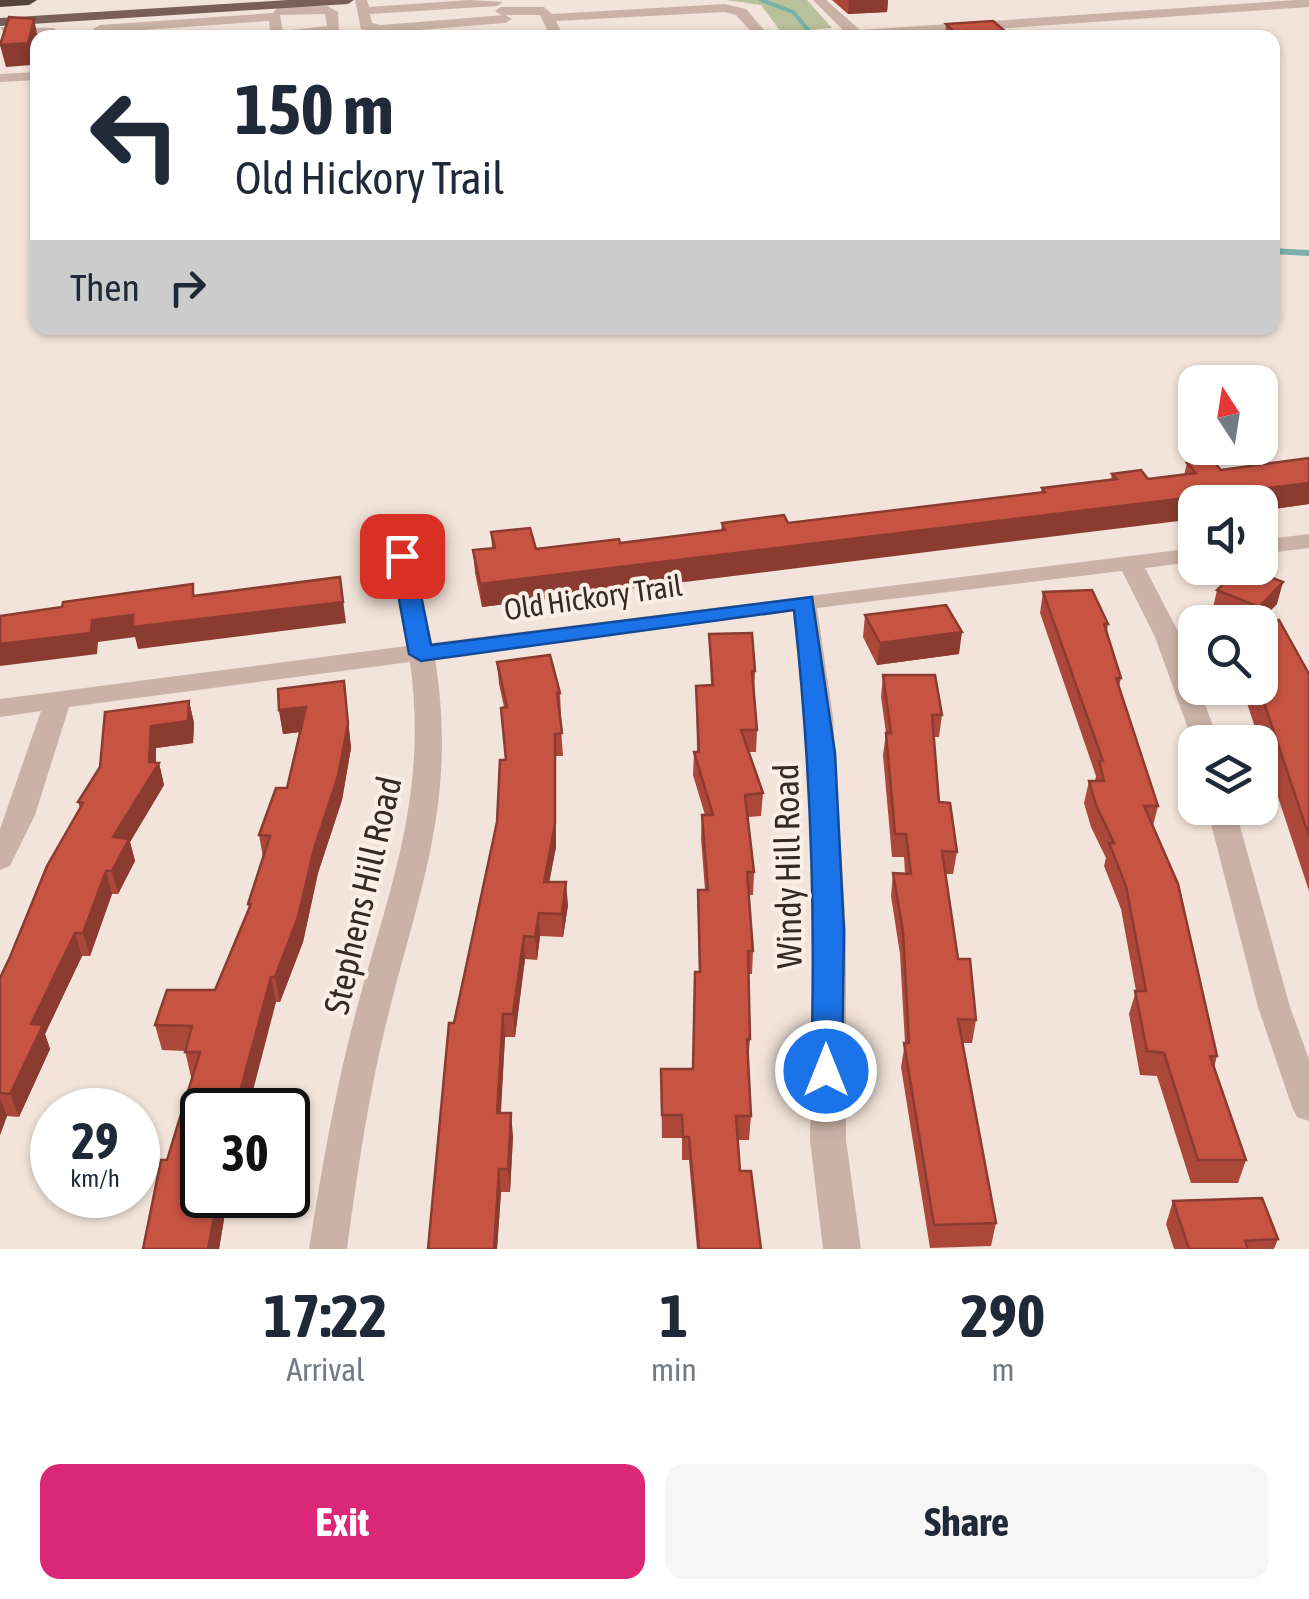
<!DOCTYPE html>
<style>
:root{--surface:#fff;--page:#f6f6f7;--text:#1f2937;--muted:#747a83;--accent:#db2777}
body{margin:0;font-family:"Asap Condensed",sans-serif;background:var(--page);color:var(--text);height:100vh;display:flex;flex-direction:column;font-size:38px;white-space:nowrap}
*{box-sizing:border-box;margin:0}
p{font-size:32px;color:var(--muted)}
.icon{flex:none;width:55px;height:55px;fill:none;stroke:currentColor;stroke-width:2;stroke-linecap:round;stroke-linejoin:round}
.map{position:relative;height:1249px;overflow:hidden}
.panel{display:flex;flex-direction:column;background:var(--surface);flex:1}
.panel>*{flex:none}
.banner{position:absolute;left:30px;top:30px;width:1250px;height:305px;border-radius:20px;box-shadow:0 2px 8px #0004;background:#fff;color:var(--text);overflow:hidden}
.needle{width:65px;rotate:348deg}
.controls{position:absolute;left:1178px;top:365px;display:grid;gap:20px}
.controls a{display:grid;place-items:center;width:100px;height:100px;border-radius:20px;background:var(--surface);box-shadow:0 2px 8px #0004;font-size:50px}
.speed{position:absolute;left:30px;top:1088px;display:flex;gap:20px;font-size:50px;font-weight:700;text-align:center}
.speed>*{display:grid;place-content:center;width:130px;height:130px;border-radius:50%;background:var(--surface);box-shadow:0 2px 8px #0004;line-height:1}
.speed small{font-size:25px;font-weight:400}
.speed .limit{border:5px solid #111;border-radius:15px;background:#fff;color:#111}
.pin{position:absolute;display:grid;place-items:center;width:85px;height:85px;color:#fff;margin:-42px;border-radius:20px;box-shadow:0 5px 15px #0006}
.me{position:absolute;width:110px;margin:-55px;rotate:0deg;stroke-linejoin:round;filter:drop-shadow(0 0 8px #0008)}
.turn{display:flex;align-items:center;gap:35px;height:210px;padding:0 40px;font-size:45px}
.turn .icon{width:130px;height:130px;stroke-width:2.5}
.turn b{display:block;font-size:70px;line-height:85px}
.then{display:flex;align-items:center;height:95px;padding:0 40px;background:#0003;gap:20px;font-size:38px}
.eta{display:flex;justify-content:space-evenly;align-items:center;height:170px;text-align:center}
.eta b{font-size:60px;font-weight:700;line-height:70px}
.cta{display:flex;gap:20px;margin-top:auto;padding:20px 40px}
.cta a{flex:1;height:115px;border-radius:20px;background:var(--accent);color:#fff;font-size:40px;font-weight:700;line-height:115px;text-align:center}
.cta a+a{background:var(--page);color:var(--text)}
.map>svg:first-child{display:block}
.green{fill:#b8c19a}
.lines{fill:none;stroke-linecap:round;stroke-linejoin:round}
.stream-far1{stroke:#79afab;stroke-width:4}
.stream{stroke:#79afab;stroke-width:6}
.minor{fill:#cab2a6;fill-rule:evenodd}
.major{fill:#785f58;fill-rule:evenodd}
.highway{fill:#57433e;fill-rule:evenodd}
.wall{fill:#ab483a}
.shaded-wall{fill:#8b3b2f}
.building{fill:#c75443;stroke:#8b3b2f;stroke-width:2.5}
.route{fill:#1a73e8;stroke:#114b97;stroke-width:2.5}
.labels{text-anchor:middle;dominant-baseline:central;stroke-width:8;stroke-linejoin:round;paint-order:stroke}
.street-label{font-size:30px;fill:#362a27;stroke:#f9efe6}
.near-street-label{font-size:35px;fill:#362a27;stroke:#f9efe6}
</style>
<div class="map">
<svg width="1309" height="1249" viewBox="0 0 1309 1249">
<rect width="100%" height="100%" fill="#f2e4da"/>
<polygon class="green" points="726,0 807,0 832,28 781,32 761,5"/>
<g class="lines">
<polyline class="stream-far1" points="761,0 793,12 815,38"/>
<polyline class="stream" points="1272,251 1309,253"/>
<g class="minor">
<polygon points="355,0 367,0 369,7 470,0 503,2 497,6 370,14 372,23 381,25 505,15 512,19 505,23 381,33 361,29"/>
<polygon points="813,0 826,0 860,30 1297,0 1309,0 1309,7 864,38 792,38 844,31"/>
<polygon points="725,4 746,9 771,38 757,38 736,15 725,12 556,21 564,38 551,38 540,15 501,15 495,11 501,7 544,7 552,14"/>
<path d="M 327,6 L 338,12 L 339,32 L 256,38 L 270,33 L 269,21 L 100,33 L 93,29 L 100,25 L 273,13 L 278,7 ZM 325,14 L 327,26 L 283,31 L 280,15 Z"/>
<polygon points="0,27 53,28 60,32 58,38 4,34"/>
<polygon points="38,72 38,80 0,82 0,74"/>
<polygon points="1309,534 1309,548 1260,554 1260,540"/>
<path d="M 1195,548 L 1195,562 L 1145,568 L 1181,637 L 1195,688 L 1199,688 L 1219,742 L 1195,742 L 1195,748 L 1155,637 L 1122,571 L 817,608 L 833,717 L 846,931 L 846,1140 L 861,1249 L 823,1249 L 810,1140 L 814,931 L 807,717 L 793,611 L 435,659 C 458,802 419,889 386,1024 C 368,1098 357,1174 347,1249 L 309,1249 C 321,1173 334,1097 353,1023 C 387,894 429,799 410,662 L 69,707 L 35,815 L 10,866 L 0,870 L 0,829 L 41,711 L 0,717 L 0,699 L 407,646 L 390,556 L 394,551 L 410,551 L 414,556 L 432,643 Z"/>
<polygon points="1207,808 1235,808 1290,1007 1309,1059 1309,1121 1297,1117 1292,1107 1258,1007"/>
</g>
<polygon class="major" points="288,0 354,0 348,4 0,26 0,18"/>
<polygon class="highway" points="0,0 37,0 29,5 0,7"/>
</g>
<g class="wall">
<polygon points="832,0 888,0 887,12 848,14"/>
<polygon points="946,24 1013,38 945,38"/>
<polygon points="1309,458 1309,504 1260,511 1260,502 482,607 475,573 473,550 492,548 491,532 536,549 620,543 721,531 722,523 788,523 1041,492 1042,488 1111,479 1112,474 1148,479 1184,475 1187,463 1221,470"/>
<polygon points="1217,590 1277,604 1260,621 1309,674 1309,891 1242,688 1260,688 1235,621 1212,612"/>
<polygon points="1043,592 1108,624 1107,632 1121,678 1119,687 1158,806 1153,826 1217,1056 1214,1068 1246,1160 1238,1183 1191,1183 1157,1076 1140,1075 1129,1014 1136,991 1121,909 1104,866 1106,858 1091,827 1084,803 1089,781 1095,781 1096,776 1040,613"/>
<polygon points="865,615 959,654 877,665 863,637"/>
<polygon points="709,634 755,671 754,693 757,730 756,752 749,752 763,793 761,816 748,817 754,872 753,895 749,895 753,951 752,974 749,974 750,1039 748,1062 751,1116 749,1140 738,1140 740,1171 761,1249 697,1249 689,1160 682,1160 682,1138 662,1138 661,1069 693,1069 699,972 698,890 705,890 701,838 702,815 705,815 693,775 694,752 697,752 696,686 711,686"/>
<polygon points="497,662 560,693 561,715 560,715 563,756 556,756 556,847 549,882 568,905 563,937 540,936 537,960 525,959 515,1037 505,1037 501,1113 513,1136 510,1192 501,1192 497,1249 428,1249 454,1023 497,822 506,760 504,707 499,684"/>
<polygon points="883,675 942,715 939,737 934,737 939,802 957,852 953,874 945,874 958,959 976,1020 972,1043 962,1043 996,1223 991,1246 930,1248 901,1067 905,1043 900,954 891,896 893,873 905,874 904,857 892,857 883,755 886,733 881,697"/>
<polygon points="344,681 351,748 342,800 318,873 303,942 280,1002 276,1002 202,1110 228,1195 219,1249 143,1249 167,1160 193,1077 191,1077 185,1051 162,1050 155,1025 215,990 249,909 248,904 263,857 259,835 287,788 300,732 283,734 279,710"/>
<polygon points="189,701 194,723 193,743 156,748 156,762 159,763 164,785 130,842 135,861 118,894 112,894 90,956 82,956 45,1034 50,1049 19,1117 7,1116 0,1135 0,978 80,808 78,802"/>
<polygon points="1173,1201 1278,1239 1274,1249 1174,1249 1166,1224"/>
</g>
<g class="shaded-wall">
<polygon points="849,0 888,0 887,12 848,14"/>
<polygon points="34,19 38,38 32,65 6,67 0,45"/>
<polygon points="1309,483 1309,504 1260,511 1260,502 1195,502 1195,519 482,607 480,584"/>
<polygon points="340,577 346,623 138,649 135,637 98,642 97,654 0,666 0,644 92,620"/>
<polygon points="1283,582 1277,604 1258,622 1254,622 1259,607"/>
<polygon points="962,632 959,654 877,665 880,643"/>
<polygon points="344,681 351,748 342,800 318,873 303,942 280,1002 275,977"/>
<polygon points="189,701 194,723 193,743 156,748 155,768 159,763 164,785 130,842 135,861 118,894 112,871 113,837 149,762 151,726"/>
<polygon points="306,707 310,731 283,734 279,710"/>
<polygon points="555,734 556,847 545,904 544,882"/>
<polygon points="106,871 112,894 90,956 83,933"/>
<polygon points="566,882 568,905 563,937 562,914"/>
<polygon points="539,913 540,936 537,960 535,937"/>
<polygon points="75,933 82,956 45,1034 50,1049 19,1117 10,1094 31,1024"/>
<polygon points="524,936 525,959 515,1037 513,1014"/>
<polygon points="271,977 276,1002 248,1110 235,1110"/>
<polygon points="503,1014 505,1037 499,1136 497,1113"/>
<polygon points="0,1098 7,1116 0,1135"/>
<polygon points="511,1113 513,1136 510,1192 508,1169"/>
<polygon points="499,1169 501,1192 497,1249 494,1249"/>
<polygon points="218,1195 228,1195 219,1249 208,1249"/>
</g>
<g class="building">
<polygon points="9,17 34,19 28,43 0,45"/>
<polygon points="993,21 1013,38 960,38 946,24"/>
<polygon points="1309,458 1309,483 480,584 473,550 495,548 491,532 530,528 536,549 619,539 620,543 725,530 722,523 784,515 788,523 1045,492 1042,488 1117,479 1112,474 1141,470 1148,479 1196,473 1187,463 1212,460 1221,470"/>
<polygon points="1240,568 1246,568 1283,582 1259,607 1217,590"/>
<polygon points="340,577 343,602 133,627 133,615 92,620 91,633 0,644 0,616 62,607 63,602 193,584 193,596"/>
<polygon points="1092,590 1108,624 1104,624 1121,678 1116,678 1158,806 1144,806 1178,884 1217,1056 1210,1056 1246,1160 1198,1160 1164,1053 1147,1051 1135,991 1146,991 1126,886 1109,843 1114,843 1096,805 1089,781 1104,781 1099,761 1103,761 1043,592"/>
<polygon points="946,605 962,632 880,643 865,615"/>
<polygon points="1279,620 1309,674 1309,836 1259,688 1260,688 1260,622 1228,622"/>
<polygon points="752,633 755,671 752,671 757,730 741,730 763,793 745,795 754,872 747,872 753,951 748,951 750,1039 747,1039 751,1116 736,1116 740,1171 751,1171 761,1249 699,1249 689,1137 683,1137 682,1115 662,1115 661,1069 693,1069 695,972 700,972 698,890 708,890 702,815 713,815 694,752 699,752 696,686 713,685 709,634"/>
<polygon points="550,655 560,693 557,693 562,733 555,734 555,824 544,882 566,882 562,914 539,913 535,937 524,936 513,1014 503,1014 497,1113 511,1113 508,1169 499,1169 494,1249 428,1249 449,1023 454,1023 497,822 500,760 506,760 501,708 507,707 497,662"/>
<polygon points="883,675 935,675 942,715 932,715 939,802 950,803 957,852 942,851 958,959 970,959 976,1020 958,1019 996,1223 934,1225 904,1043 909,1043 903,931 893,873 911,874 906,834 895,834 886,733 891,733"/>
<polygon points="344,681 348,724 338,776 314,849 298,917 275,977 271,977 235,1110 202,1110 202,1195 218,1195 208,1249 143,1249 161,1160 167,1160 200,1052 185,1052 192,1026 155,1025 167,990 215,990 251,904 248,904 270,836 259,835 276,788 287,788 306,707 279,710 278,689"/>
<polygon points="189,701 188,721 151,726 149,762 159,763 113,837 129,839 112,871 106,871 83,933 75,933 31,1024 43,1025 10,1094 0,1093 0,978 10,957 47,866 83,803 78,802 100,767 105,712"/>
<polygon points="1262,1198 1278,1239 1245,1241 1248,1249 1189,1249 1173,1201"/>
</g>
<path class="route" d="M 402,550 L 413,556 L 431,645 L 812,597 L 835,753 L 844,931 L 842,1071 L 837,1080 L 826,1084 L 816,1080 L 811,1071 C 816,916 811,764 794,610 L 421,661 L 409,654 L 391,556 Z"/>
<g class="labels">
<g class="street-label">
<text transform="translate(593 597) rotate(-8)">Old Hickory Trail</text>
</g>
<g class="near-street-label">
<text transform="translate(787 866) rotate(-91)">Windy Hill Road</text>
<text transform="translate(362 895) rotate(-77)">Stephens Hill Road</text>
</g>
</g>
</svg>
<div class="controls">
<a><svg class="needle" viewBox="-14 -14 28 28"><path d="M0-13l5 13h-10z" fill="#e53935"/><path d="M0 13l5-13h-10z" fill="#747a83"/></svg></a>
<a><svg class="icon" aria-label="sound" viewBox="0 0 24 24"><path d="M4 9h4l5-4v14l-5-4H4zM17 9q2 3 0 6"/></svg></a>
<a><svg class="icon" aria-label="search" viewBox="0 0 24 24"><circle cx="10" cy="10" r="6"/><path d="M15 15l6 6"/></svg></a>
<a><svg class="icon" aria-label="layers" viewBox="0 0 24 24"><path d="M12 4l9 5-9 5-9-5zM3 14l9 5 9-5"/></svg></a>
</div>
<div class="speed"><div>29<small>km/h</small></div><div class="limit">30</div></div>
<div class="pin" style="left:402px;top:556px;background:#d93025"><svg class="icon" aria-label="arrive" viewBox="0 0 24 24"><path d="M6 21V4h12l-3 4 3 4H6"/></svg></div>
<svg class="me" style="left:826px;top:1071px" viewBox="-20 -20 40 40"><circle r="17" fill="#1a73e8" stroke="#fff" stroke-width="3"/><path d="M0-11L8 9 0 5-8 9z" fill="#fff"/></svg>
<div class="banner">
<div class="turn"><svg class="icon" aria-label="left" viewBox="0 0 24 24"><path d="M17 20v-9H6M10 6l-5 5 5 5"/></svg><div><b>150 m</b>Old Hickory Trail</div></div>
<div class="then">Then<svg class="icon" aria-label="right" viewBox="0 0 24 24"><path d="M7 20v-9h11M14 6l5 5-5 5"/></svg></div>
</div>
</div>
<section class="panel">
<div class="eta">
<div><b>17:22</b><p>Arrival</p></div>
<div><b>1</b><p>min</p></div>
<div><b>290</b><p>m</p></div>
</div>
<div class="cta"><a>Exit</a><a>Share</a></div>
</section>
